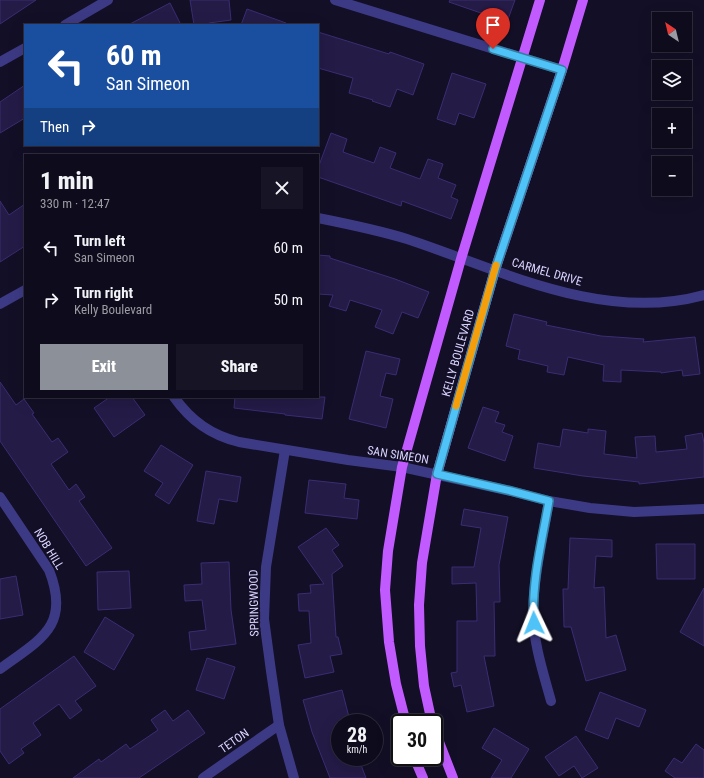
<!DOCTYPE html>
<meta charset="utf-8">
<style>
:root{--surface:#0e0b1c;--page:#171425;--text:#f1f3f6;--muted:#9b9ba3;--line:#2e2b3b;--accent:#8c9099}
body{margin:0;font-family:"Roboto Condensed",sans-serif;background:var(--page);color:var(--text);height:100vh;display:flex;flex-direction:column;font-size:15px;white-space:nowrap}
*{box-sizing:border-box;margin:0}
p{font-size:13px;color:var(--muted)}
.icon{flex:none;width:22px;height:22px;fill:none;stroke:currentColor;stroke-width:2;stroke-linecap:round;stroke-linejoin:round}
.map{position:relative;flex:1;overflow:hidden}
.details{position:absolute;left:24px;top:154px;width:295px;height:244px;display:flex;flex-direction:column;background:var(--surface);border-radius:0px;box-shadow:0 4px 16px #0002,0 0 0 1px var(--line)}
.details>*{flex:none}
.top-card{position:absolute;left:24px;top:24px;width:295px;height:122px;border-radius:0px;box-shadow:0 4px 16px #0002,0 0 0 1px var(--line);background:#1a4fa0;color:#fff;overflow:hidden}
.needle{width:26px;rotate:325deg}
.buttons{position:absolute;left:652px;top:12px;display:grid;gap:8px}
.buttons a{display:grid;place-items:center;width:40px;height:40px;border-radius:0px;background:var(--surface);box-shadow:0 4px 16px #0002,0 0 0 1px var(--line);font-size:20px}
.speed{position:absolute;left:331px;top:714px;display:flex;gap:8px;font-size:20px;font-weight:700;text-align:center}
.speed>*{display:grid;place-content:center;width:52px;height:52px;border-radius:50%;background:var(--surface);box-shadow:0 4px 16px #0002,0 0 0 1px var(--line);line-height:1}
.speed small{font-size:10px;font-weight:400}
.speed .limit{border:2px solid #111;border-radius:6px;background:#fff;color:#111}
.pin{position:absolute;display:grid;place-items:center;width:34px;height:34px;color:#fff;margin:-41px -17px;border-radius:50% 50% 50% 0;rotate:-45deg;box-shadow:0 0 4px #0007}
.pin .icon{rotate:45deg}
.me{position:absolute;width:44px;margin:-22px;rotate:358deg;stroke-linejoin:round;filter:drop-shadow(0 0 3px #0008)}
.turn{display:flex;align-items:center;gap:14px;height:84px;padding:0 16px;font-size:18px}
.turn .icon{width:52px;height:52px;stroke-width:2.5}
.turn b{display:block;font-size:28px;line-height:34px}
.then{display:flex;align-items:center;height:38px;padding:0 16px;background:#0003;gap:8px;font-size:15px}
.round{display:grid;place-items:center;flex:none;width:42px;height:42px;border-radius:0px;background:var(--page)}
.head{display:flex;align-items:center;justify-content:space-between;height:68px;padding:0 16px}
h1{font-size:24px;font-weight:800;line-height:30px}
.primary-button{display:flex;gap:8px;margin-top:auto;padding:8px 16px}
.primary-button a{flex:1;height:46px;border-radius:0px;background:var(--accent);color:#fff;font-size:16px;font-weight:800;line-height:46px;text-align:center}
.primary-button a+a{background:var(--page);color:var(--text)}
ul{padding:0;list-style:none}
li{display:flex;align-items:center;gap:12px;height:52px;padding:0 16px}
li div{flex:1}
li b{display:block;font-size:15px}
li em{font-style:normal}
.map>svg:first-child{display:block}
.building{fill:#241b47;stroke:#3b2d73}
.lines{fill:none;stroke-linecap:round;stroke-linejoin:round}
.minor{stroke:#3d3a85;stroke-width:10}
.major{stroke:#c25bff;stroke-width:10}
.route-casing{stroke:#337fa1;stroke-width:10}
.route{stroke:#4fc3f7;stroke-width:7}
.slow{stroke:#f59e0b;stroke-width:7}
.labels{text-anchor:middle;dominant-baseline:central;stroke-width:4;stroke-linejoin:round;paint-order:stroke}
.street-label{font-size:12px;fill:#d9d4ff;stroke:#130f26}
</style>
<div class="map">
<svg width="704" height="778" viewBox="0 0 704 778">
<rect width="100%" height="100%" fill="#130f26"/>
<g class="building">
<polygon points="0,0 36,0 0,24"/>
<polygon points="190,0 229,0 231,20 209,23 210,25 194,25"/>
<polygon points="450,0 515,0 507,22 449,2"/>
<polygon points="170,3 181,25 128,25"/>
<polygon points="247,9 286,23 286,25 241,25"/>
<polygon points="318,32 389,54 390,52 424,64 413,95 397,89 390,107 372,101 373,100 349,93 353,78 318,68"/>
<polygon points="452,73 486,84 474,118 459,113 455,125 437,119"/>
<polygon points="25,85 25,118 0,133 0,102"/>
<polygon points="331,133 347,139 343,152 374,163 380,147 396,153 390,168 420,179 428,159 443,164 438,178 456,185 451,197 458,200 451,219 402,201 401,206 318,177 318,168"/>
<polygon points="0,201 9,215 25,204 25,246 0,262"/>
<polygon points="318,255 330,256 330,258 395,279 429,292 418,318 402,312 393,334 375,327 382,310 350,300 346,311 329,306 333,295 318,294"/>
<polygon points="514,314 547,322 546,325 601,336 644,339 643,342 695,337 700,374 683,376 682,370 661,373 661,372 621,370 621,382 603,381 604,365 568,357 564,375 547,372 548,366 518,359 520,350 506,346"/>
<polygon points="366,351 400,359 396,375 386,373 380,396 393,399 386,428 349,419"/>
<polygon points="0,382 16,405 24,399 34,413 32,414 52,442 58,438 68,452 51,464 69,490 76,484 85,497 79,501 112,548 86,566 0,441"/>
<polygon points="110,397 132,397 145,415 114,437 94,408"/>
<polygon points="235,397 325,397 322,419 285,415 285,414 234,408"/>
<polygon points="483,407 499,412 495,422 505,425 502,432 513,436 505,461 468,448"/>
<polygon points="563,429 588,433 588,429 606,431 604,454 637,458 635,437 655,436 656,452 687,449 685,436 702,433 704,443 704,477 639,484 639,482 583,476 534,468 538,443 560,447"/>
<polygon points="161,445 193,465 169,504 155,495 163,483 144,471"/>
<polygon points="206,471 241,477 237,502 219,499 214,524 197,521"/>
<polygon points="309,480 346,484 344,498 359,500 357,519 305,513"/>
<polygon points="464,509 508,517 499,565 500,602 494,602 495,656 484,656 494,706 467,712 461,685 454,687 451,673 457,672 457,621 477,621 476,583 452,584 452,567 474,567 481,528 461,525"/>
<polygon points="326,528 339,545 332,550 343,566 332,574 336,637 338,637 342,654 330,656 334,672 305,678 298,645 311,643 309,611 299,611 298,594 311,593 310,585 324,584 298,547"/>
<polygon points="570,538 612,540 612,557 596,556 594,588 604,587 606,638 616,635 626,670 586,681 571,627 564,627 563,589 568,589"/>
<polygon points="656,544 695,544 695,579 657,579"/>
<polygon points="229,562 231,610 236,644 191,650 189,632 206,630 202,600 185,601 184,585 202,584 201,563"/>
<polygon points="129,571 131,608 98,610 97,572"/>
<polygon points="16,576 23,615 0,619 0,579"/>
<polygon points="704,588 704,646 680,632"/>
<polygon points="105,617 134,635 114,670 84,652"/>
<polygon points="74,656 96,686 75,701 82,710 70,719 59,704 33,723 41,735 21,749 24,753 9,764 0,751 0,709"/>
<polygon points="207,658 235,667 224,699 196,690"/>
<polygon points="342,690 350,721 340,723 340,757 358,757 366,778 330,778 312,732 303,700"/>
<polygon points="600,692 646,710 639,727 616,718 608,739 585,730"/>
<polygon points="165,710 173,721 188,710 205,733 139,778 73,778 99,759 101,762 126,744 130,749 158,730 151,720"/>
<polygon points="494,728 529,749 511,778 491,778 502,760 482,748"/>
<polygon points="576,736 598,768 582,778 574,766 559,776 545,757"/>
<polygon points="696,744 704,750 704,778 675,778 665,771 674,758 682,763"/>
</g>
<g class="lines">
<g class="minor">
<polyline points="335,0 562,70"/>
<polyline points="65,25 108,0"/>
<polyline points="0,62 25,48"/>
<path d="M 318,218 C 348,224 378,230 407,239 C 501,270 602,323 704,295"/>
<polyline points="0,304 25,290"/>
<path d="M 174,397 C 191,421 211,435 239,442 L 348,460 L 402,467 L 511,491 L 549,501 L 590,508 L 634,512 L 704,509"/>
<polyline points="285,450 266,567 264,619 271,671 279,725 294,778"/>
<path d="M 0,497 L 49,570 C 71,626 41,639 0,669"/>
<path d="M 549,501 C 543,537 534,574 533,611 C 533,642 543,672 551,701"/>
<polyline points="203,778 279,725"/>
</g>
<g class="major">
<polyline points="406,723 396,684 389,642 385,590 388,551 402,467 461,259 540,0"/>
<polyline points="432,723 424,686 420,646 419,605 422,563 437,474 495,270 562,70 583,0"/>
<polyline points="434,729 453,778"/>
<polyline points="414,757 423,778"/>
</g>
</g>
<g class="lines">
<defs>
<path id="route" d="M 493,49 L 562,70 L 495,270 L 437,474 L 511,491 L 549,501 C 542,541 531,583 534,623"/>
</defs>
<use href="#route" class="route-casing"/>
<use href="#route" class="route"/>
<polyline class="slow" points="456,406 496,265"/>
</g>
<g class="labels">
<g class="street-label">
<text transform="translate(547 272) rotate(16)">CARMEL DRIVE</text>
<text transform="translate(458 353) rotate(-74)">KELLY BOULEVARD</text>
<text transform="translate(398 455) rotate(9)">SAN SIMEON</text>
<text transform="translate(49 549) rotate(59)">NOB HILL</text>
<text transform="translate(254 603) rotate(-91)">SPRINGWOOD</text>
<text transform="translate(234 741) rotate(-35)">TETON</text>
</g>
</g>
</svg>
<div class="buttons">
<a><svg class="needle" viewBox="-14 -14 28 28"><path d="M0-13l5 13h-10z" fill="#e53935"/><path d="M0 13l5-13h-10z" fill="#9b9ba3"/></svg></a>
<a><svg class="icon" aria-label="layers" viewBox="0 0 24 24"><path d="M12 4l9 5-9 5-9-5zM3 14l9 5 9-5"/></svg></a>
<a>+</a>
<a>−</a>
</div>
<div class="speed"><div>28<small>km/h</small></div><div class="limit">30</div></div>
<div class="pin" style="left:493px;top:49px;background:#d93025"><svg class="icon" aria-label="arrive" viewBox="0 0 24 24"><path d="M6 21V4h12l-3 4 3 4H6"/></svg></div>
<svg class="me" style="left:534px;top:623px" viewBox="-20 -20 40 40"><path d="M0-17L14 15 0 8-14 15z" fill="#4fc3f7" stroke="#fff" stroke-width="4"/></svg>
<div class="top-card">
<div class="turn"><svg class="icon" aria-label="left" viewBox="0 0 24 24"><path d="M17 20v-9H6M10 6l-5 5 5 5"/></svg><div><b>60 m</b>San Simeon</div></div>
<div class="then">Then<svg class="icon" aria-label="right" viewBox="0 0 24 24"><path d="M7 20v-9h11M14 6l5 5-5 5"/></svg></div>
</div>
<section class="details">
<div class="head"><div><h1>1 min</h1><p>330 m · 12:47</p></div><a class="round"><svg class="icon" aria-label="close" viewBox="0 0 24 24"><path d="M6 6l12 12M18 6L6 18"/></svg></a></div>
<ul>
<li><svg class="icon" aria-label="left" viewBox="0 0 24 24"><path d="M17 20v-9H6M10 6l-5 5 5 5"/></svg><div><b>Turn left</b><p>San Simeon</p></div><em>60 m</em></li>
<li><svg class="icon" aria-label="right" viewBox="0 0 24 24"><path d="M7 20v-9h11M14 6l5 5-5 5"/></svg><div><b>Turn right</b><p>Kelly Boulevard</p></div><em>50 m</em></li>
</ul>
<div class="primary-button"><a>Exit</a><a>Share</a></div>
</section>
</div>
